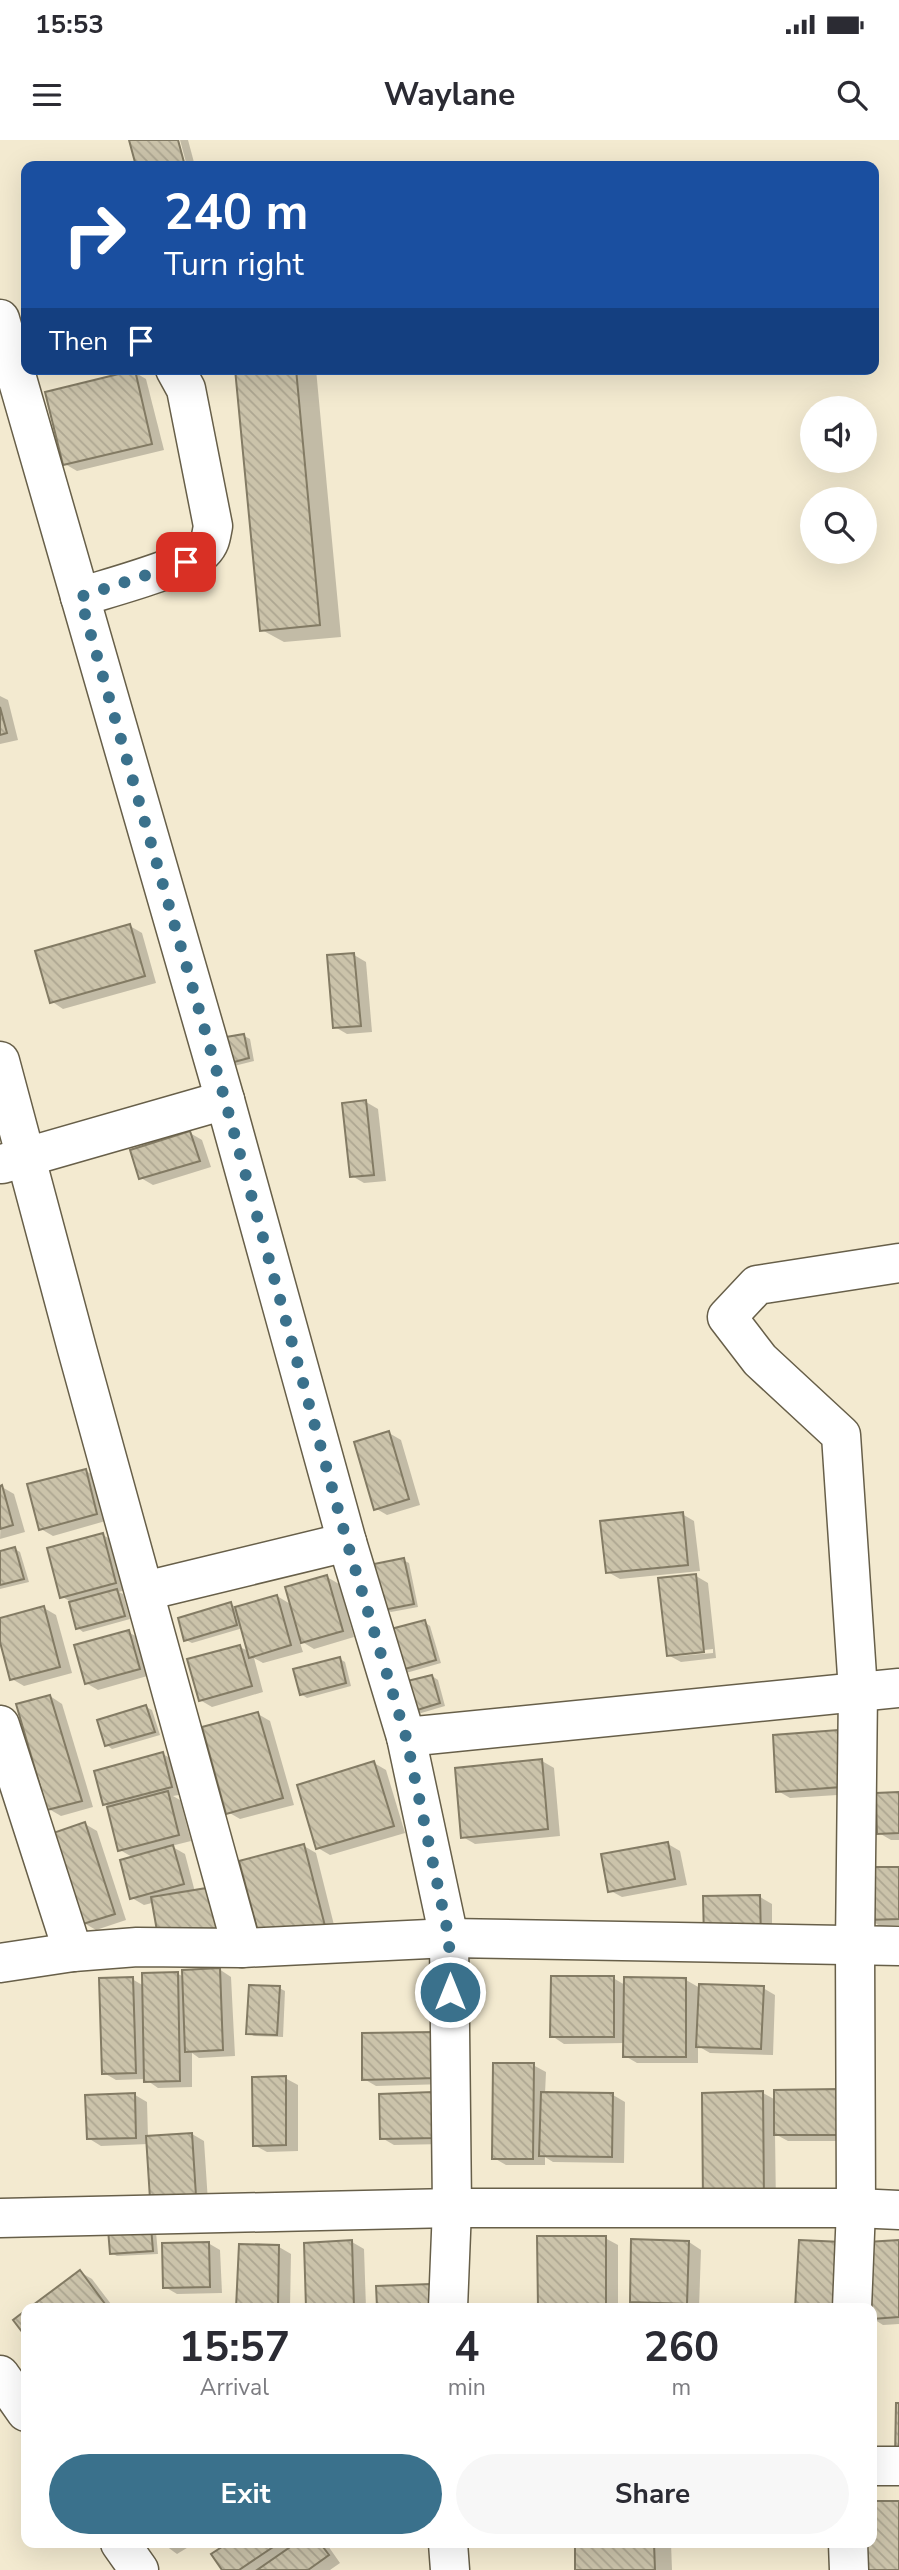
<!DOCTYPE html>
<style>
:root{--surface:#fff;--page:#f7f7f7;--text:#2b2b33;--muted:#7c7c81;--accent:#3a718c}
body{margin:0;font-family:"Nunito Sans",sans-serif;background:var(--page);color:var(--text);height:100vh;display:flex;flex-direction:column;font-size:26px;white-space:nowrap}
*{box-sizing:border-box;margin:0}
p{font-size:23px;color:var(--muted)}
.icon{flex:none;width:38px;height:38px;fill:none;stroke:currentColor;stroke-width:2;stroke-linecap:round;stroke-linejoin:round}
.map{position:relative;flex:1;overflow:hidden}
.panel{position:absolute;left:21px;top:2163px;width:856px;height:245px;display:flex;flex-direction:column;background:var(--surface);border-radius:14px;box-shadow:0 7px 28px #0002}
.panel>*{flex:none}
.guide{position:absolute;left:21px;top:21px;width:858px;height:214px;border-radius:14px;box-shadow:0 7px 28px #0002;background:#1a4fa0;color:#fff;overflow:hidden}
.controls{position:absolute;left:800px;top:256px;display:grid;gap:14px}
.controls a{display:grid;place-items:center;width:77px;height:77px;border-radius:50%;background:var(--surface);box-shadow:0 7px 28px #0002;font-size:35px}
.pin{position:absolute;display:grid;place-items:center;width:60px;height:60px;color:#fff;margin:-30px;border-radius:14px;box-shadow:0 4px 10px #0006}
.me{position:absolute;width:77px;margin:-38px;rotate:0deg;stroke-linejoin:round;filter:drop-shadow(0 0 5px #0008)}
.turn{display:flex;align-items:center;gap:24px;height:147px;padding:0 28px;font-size:32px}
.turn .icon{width:91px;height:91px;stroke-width:2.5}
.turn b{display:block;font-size:49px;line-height:60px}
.then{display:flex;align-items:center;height:66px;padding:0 28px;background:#0003;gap:14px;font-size:26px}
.eta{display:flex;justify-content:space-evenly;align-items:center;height:119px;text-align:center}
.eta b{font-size:42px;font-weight:700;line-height:49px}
.primary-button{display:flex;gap:14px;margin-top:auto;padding:14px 28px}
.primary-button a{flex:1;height:80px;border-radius:42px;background:var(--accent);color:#fff;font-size:28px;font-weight:700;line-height:80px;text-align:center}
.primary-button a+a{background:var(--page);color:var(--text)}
.status{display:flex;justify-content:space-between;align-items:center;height:49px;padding:0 35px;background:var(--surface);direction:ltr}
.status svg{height:19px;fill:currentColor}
header{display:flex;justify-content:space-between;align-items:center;height:91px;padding:0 28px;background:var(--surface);font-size:32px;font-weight:700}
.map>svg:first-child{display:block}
.shadow{fill:#0003;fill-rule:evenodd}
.building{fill:url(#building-back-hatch);stroke:#837b64;stroke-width:2}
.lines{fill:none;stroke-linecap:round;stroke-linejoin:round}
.minor-casing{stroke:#675f49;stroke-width:41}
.minor{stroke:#fff;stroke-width:38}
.route{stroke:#3a718c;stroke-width:12;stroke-dasharray:0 21.6}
</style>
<div class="status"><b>15:53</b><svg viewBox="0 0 49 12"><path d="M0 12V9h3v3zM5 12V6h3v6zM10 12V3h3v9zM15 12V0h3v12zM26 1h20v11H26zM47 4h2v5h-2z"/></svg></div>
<header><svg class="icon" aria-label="menu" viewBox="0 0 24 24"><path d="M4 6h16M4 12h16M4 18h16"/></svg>Waylane<svg class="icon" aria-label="search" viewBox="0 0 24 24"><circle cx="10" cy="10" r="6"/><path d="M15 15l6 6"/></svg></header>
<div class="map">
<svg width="899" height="2430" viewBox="0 0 899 2430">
<defs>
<pattern id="building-back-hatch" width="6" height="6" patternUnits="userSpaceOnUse" patternTransform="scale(1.75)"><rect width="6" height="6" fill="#cbc3aa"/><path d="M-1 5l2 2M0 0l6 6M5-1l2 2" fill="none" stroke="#ada691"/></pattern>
</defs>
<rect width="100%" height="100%" fill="#f3ead0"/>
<g class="shadow">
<polygon points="180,0 188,0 195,26 187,26"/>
<polygon points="237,229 316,229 341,497 284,502 262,490"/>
<polygon points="134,232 146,239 164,310 77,331 65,324"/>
<polygon points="0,556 8,560 18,600 0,604"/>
<polygon points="130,786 142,793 156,843 63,869 51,861"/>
<polygon points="354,815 366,822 372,892 347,894 335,887"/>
<polygon points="244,896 250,899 254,921 226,928"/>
<polygon points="366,962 378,969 386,1041 364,1043 352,1036"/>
<polygon points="190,993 202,1000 211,1027 153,1045 141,1038"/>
<polygon points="389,1293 401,1300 420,1365 387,1375 375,1368"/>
<polygon points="86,1331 98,1338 109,1380 53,1396 41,1389"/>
<polygon points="2,1347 14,1354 25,1392 0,1399"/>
<polygon points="682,1374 694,1381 700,1431 620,1439 608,1432"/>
<polygon points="103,1395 115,1402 128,1449 119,1452 123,1454 130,1479 83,1492 78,1488 71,1462 61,1456"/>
<polygon points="15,1409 20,1412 29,1442 0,1449 0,1413"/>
<polygon points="403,1420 409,1423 418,1467 391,1472 385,1469"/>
<path d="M 696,1436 L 708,1443 L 716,1518 L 681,1522 L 668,1515 ZM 713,1509 L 713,1513 L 678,1516 L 678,1513 Z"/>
<polygon points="327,1437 339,1444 354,1497 314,1509 299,1500 303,1512 263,1523 254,1518 263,1552 212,1567 200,1560 240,1507 250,1512 243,1488 192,1503 186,1500 231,1464 237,1468 277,1456 292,1465"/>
<polygon points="44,1468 56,1475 72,1533 24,1546 12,1539 0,1495 0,1480"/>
<polygon points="424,1482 430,1486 441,1523 406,1533 400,1530"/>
<polygon points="128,1492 141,1499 151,1535 98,1550 86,1543"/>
<polygon points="340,1519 345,1522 351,1546 307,1558 301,1554"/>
<polygon points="432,1536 438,1540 445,1566 411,1576"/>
<polygon points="50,1556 62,1564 93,1667 61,1676 49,1669"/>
<polygon points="146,1567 152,1570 160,1595 112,1609 107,1605"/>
<polygon points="258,1574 270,1581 294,1665 240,1679 228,1672"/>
<polygon points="838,1592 850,1599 853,1654 790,1658 778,1651"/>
<polygon points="163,1614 175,1621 184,1654 173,1656 180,1660 191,1701 171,1706 185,1714 195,1752 144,1765 132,1758 134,1718 120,1710 109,1667 105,1664"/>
<polygon points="542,1621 554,1628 560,1696 475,1704 463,1697"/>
<polygon points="374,1623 386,1630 405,1693 330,1715 318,1708"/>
<polygon points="899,1654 899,1700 891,1700 879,1693"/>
<polygon points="85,1684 97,1691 126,1780 96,1790 84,1783"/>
<polygon points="668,1704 680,1711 687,1745 622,1757 609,1750"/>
<polygon points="304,1706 316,1713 336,1793 275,1809"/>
<polygon points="899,1729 899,1785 880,1786 867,1778"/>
<polygon points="760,1757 772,1764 772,1805 718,1806"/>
<polygon points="219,1829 231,1837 235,1916 199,1918 192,1913 192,1947 158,1948 145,1939 116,1940 104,1933 132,1839 144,1846 178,1834 184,1837"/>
<polygon points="613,1838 625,1845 686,1840 700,1848 763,1848 775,1855 773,1915 710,1913 698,1906 698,1923 637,1923 625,1916 625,1903 564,1904 552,1896"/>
<polygon points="279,1848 285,1851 283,1897 254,1896 248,1893"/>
<polygon points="363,1895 446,1944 376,1946 364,1939"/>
<polygon points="533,1925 546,1932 545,1954 613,1955 625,1962 624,2023 553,2022 545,2017 545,2025 506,2025 494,2018"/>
<polygon points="285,1938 298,1945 298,2011 267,2012 254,2005"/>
<polygon points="763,1953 850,2001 788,2001 775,1994 776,2068 705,2062"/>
<polygon points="135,1955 147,1962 148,1998 192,1994 204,2001 208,2062 164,2065 148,2004 101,2006 88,1998"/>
<polygon points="381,1955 445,2004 394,2005 382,1998"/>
<polygon points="156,2092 158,2114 117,2116 111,2113"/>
<polygon points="539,2098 605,2098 618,2105 618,2168 539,2168"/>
<polygon points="633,2101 689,2102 701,2110 699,2168 643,2168 631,2161"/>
<polygon points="352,2102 364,2109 366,2168 308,2168 306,2104"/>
<polygon points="899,2102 899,2184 883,2185 872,2178 871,2168"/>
<polygon points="208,2103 220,2110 222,2153 177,2154 165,2147"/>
<polygon points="240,2106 279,2107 291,2114 290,2168 238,2168"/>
<polygon points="80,2132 92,2139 114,2168 32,2168"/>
<polygon points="429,2146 435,2168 383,2168 379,2166"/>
<polygon points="162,2403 195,2403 177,2414"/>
<polygon points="231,2403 287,2403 291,2409 299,2403 326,2403 340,2423 330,2430 224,2430 214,2415"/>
<polygon points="353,2403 440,2403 440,2404 357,2405"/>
<polygon points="576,2403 671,2403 672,2430 577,2430"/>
</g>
<g class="building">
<polygon points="129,0 178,0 185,26 136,26"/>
<polygon points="235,229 296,229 320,485 260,491"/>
<polygon points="135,230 152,304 63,325 45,252"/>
<polygon points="0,567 7,593 0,595"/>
<polygon points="130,784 145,836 50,863 35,811"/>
<polygon points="354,813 361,886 333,888 327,815"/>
<polygon points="244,894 249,918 219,926 214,899"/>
<polygon points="366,960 374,1035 350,1037 342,963"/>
<polygon points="190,991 200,1021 139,1039 130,1010"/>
<polygon points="389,1291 409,1359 374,1370 354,1302"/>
<polygon points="86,1329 97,1374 39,1390 27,1344"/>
<polygon points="2,1345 13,1385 0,1389 0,1346"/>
<polygon points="683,1372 688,1425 606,1433 600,1381"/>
<polygon points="103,1393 116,1443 60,1458 47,1408"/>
<polygon points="15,1407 24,1439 0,1445 0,1411"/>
<polygon points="404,1418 414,1464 383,1470 374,1424"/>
<polygon points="696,1434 704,1512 667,1516 658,1438"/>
<polygon points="327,1435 343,1491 301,1503 285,1447"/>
<polygon points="117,1449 125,1476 76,1489 69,1462"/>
<polygon points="277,1455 291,1505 249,1518 235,1467"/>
<polygon points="231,1462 237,1485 184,1501 178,1478"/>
<polygon points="44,1466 60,1527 10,1540 0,1502 0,1478"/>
<polygon points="425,1480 436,1520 398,1531 387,1490"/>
<polygon points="129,1490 140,1529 85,1544 74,1505"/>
<polygon points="240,1505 252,1546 199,1561 187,1519"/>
<polygon points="340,1517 346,1543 300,1555 293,1529"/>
<polygon points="432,1535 440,1563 404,1574 395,1544"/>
<polygon points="50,1555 82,1661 47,1670 16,1564"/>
<polygon points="146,1565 155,1592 105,1606 97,1580"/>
<polygon points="258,1572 283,1658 226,1674 202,1587"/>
<polygon points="838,1590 841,1647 776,1652 773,1595"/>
<polygon points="163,1612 172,1647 103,1665 94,1631"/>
<polygon points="542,1619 548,1689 461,1698 455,1628"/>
<polygon points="374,1621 394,1686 316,1709 297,1645"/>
<polygon points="168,1651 179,1695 118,1711 107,1667"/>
<polygon points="899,1652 899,1693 877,1694 876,1653"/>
<polygon points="85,1682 115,1774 83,1784 53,1693"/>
<polygon points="668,1702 675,1739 608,1752 601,1714"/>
<polygon points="304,1704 325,1786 261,1803 239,1721"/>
<polygon points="173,1705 184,1744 130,1759 120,1720"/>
<polygon points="866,1727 899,1727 899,1779 866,1780"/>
<polygon points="219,1746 226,1791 159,1802 151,1757"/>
<polygon points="760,1755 761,1799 704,1800 703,1756"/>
<polygon points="220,1828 223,1910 185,1912 182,1830"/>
<polygon points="178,1832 180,1941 144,1942 142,1833"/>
<polygon points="551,1836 614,1836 614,1897 550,1897"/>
<polygon points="133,1837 136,1933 102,1934 99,1838"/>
<polygon points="624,1837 686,1838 686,1917 623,1917"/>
<polygon points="699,1844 764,1846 761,1909 696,1907"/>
<polygon points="249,1845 280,1846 277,1895 246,1894"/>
<polygon points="434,1892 435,1938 362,1940 362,1893"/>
<polygon points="493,1923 534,1923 533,2019 492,2019"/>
<polygon points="286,1936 286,2005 253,2006 252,1937"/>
<polygon points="838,1949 838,1995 774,1995 774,1950"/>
<polygon points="763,1951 764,2062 703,2063 702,1953"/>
<polygon points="432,1952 433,1998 380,1999 379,1954"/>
<polygon points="541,1952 613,1953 612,2017 539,2016"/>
<polygon points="135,1953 136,1998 87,1999 85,1955"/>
<polygon points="192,1993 196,2056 150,2059 146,1996"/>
<polygon points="151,2086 153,2111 110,2114 108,2089"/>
<polygon points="537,2096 606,2096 606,2168 538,2168"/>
<polygon points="631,2099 689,2101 687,2164 630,2162"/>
<polygon points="352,2100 354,2168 306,2168 304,2103"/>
<polygon points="799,2100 842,2102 840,2168 795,2168"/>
<polygon points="899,2100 899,2177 872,2179 867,2102"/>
<polygon points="209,2102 210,2147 163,2148 162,2103"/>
<polygon points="239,2104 279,2105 278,2168 236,2168"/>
<polygon points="80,2130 108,2168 29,2168"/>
<polygon points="430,2144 430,2166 377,2167 376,2146"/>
<polygon points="26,2170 26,2197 13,2180"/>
<polygon points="896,2263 899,2263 899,2317 895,2317"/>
<polygon points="872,2361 899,2361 899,2430 866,2430 866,2403 872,2403"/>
<polygon points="228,2403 279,2403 239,2430 222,2430 211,2414"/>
<polygon points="296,2403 320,2403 329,2415 308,2430 257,2430"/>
<polygon points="575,2403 654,2403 655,2430 575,2430"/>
</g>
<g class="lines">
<defs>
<g id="minor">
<polyline points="0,179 225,960 347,1402 406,1597 449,1798 452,2068 448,2168"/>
<path d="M 80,457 C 108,448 185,428 203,411 C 211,403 211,396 213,386 L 186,249 L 175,229"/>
<polyline points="0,921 77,1209 242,1808"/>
<polyline points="2,1024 225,960"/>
<polyline points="145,1451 347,1402"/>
<polyline points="0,1585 73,1812"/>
<polyline points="406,1597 899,1548"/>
<polyline points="0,1823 73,1812 137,1807 242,1808 449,1798 899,1806"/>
<polyline points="0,2078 452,2068 856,2068 899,2070"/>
<polyline points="852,2168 856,2068 855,1805 858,1551 841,1295 760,1220 727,1177 757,1145 899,1123"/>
<polyline points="0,2235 26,2272"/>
<polyline points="872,2326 899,2326"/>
<polyline points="120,2403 139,2430"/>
<polyline points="448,2403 450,2430"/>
<polyline points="848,2403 849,2430"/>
</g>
</defs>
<use href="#minor" class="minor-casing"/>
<use href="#minor" class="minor"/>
</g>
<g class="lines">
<polyline class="route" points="186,422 80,457 225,960 347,1402 406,1597 449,1798 450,1852"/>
</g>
</svg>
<div class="controls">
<a><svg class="icon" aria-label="sound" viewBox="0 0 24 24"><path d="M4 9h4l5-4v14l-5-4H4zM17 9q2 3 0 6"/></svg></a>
<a><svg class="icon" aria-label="search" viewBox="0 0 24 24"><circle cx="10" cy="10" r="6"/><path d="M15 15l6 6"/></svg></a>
</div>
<div class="pin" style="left:186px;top:422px;background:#d93025"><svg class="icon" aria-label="arrive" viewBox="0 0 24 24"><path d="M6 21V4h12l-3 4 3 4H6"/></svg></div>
<svg class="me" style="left:450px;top:1852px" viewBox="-20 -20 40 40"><circle r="17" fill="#3a718c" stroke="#fff" stroke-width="3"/><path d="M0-11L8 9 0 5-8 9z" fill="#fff"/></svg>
<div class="guide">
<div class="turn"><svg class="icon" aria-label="right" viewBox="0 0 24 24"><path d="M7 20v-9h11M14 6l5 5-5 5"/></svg><div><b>240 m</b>Turn right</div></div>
<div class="then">Then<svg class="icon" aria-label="arrive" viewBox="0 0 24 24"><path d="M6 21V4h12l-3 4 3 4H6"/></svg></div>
</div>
<section class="panel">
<div class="eta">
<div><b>15:57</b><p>Arrival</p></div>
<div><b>4</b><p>min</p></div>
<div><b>260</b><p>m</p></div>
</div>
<div class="primary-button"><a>Exit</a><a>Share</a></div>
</section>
</div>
